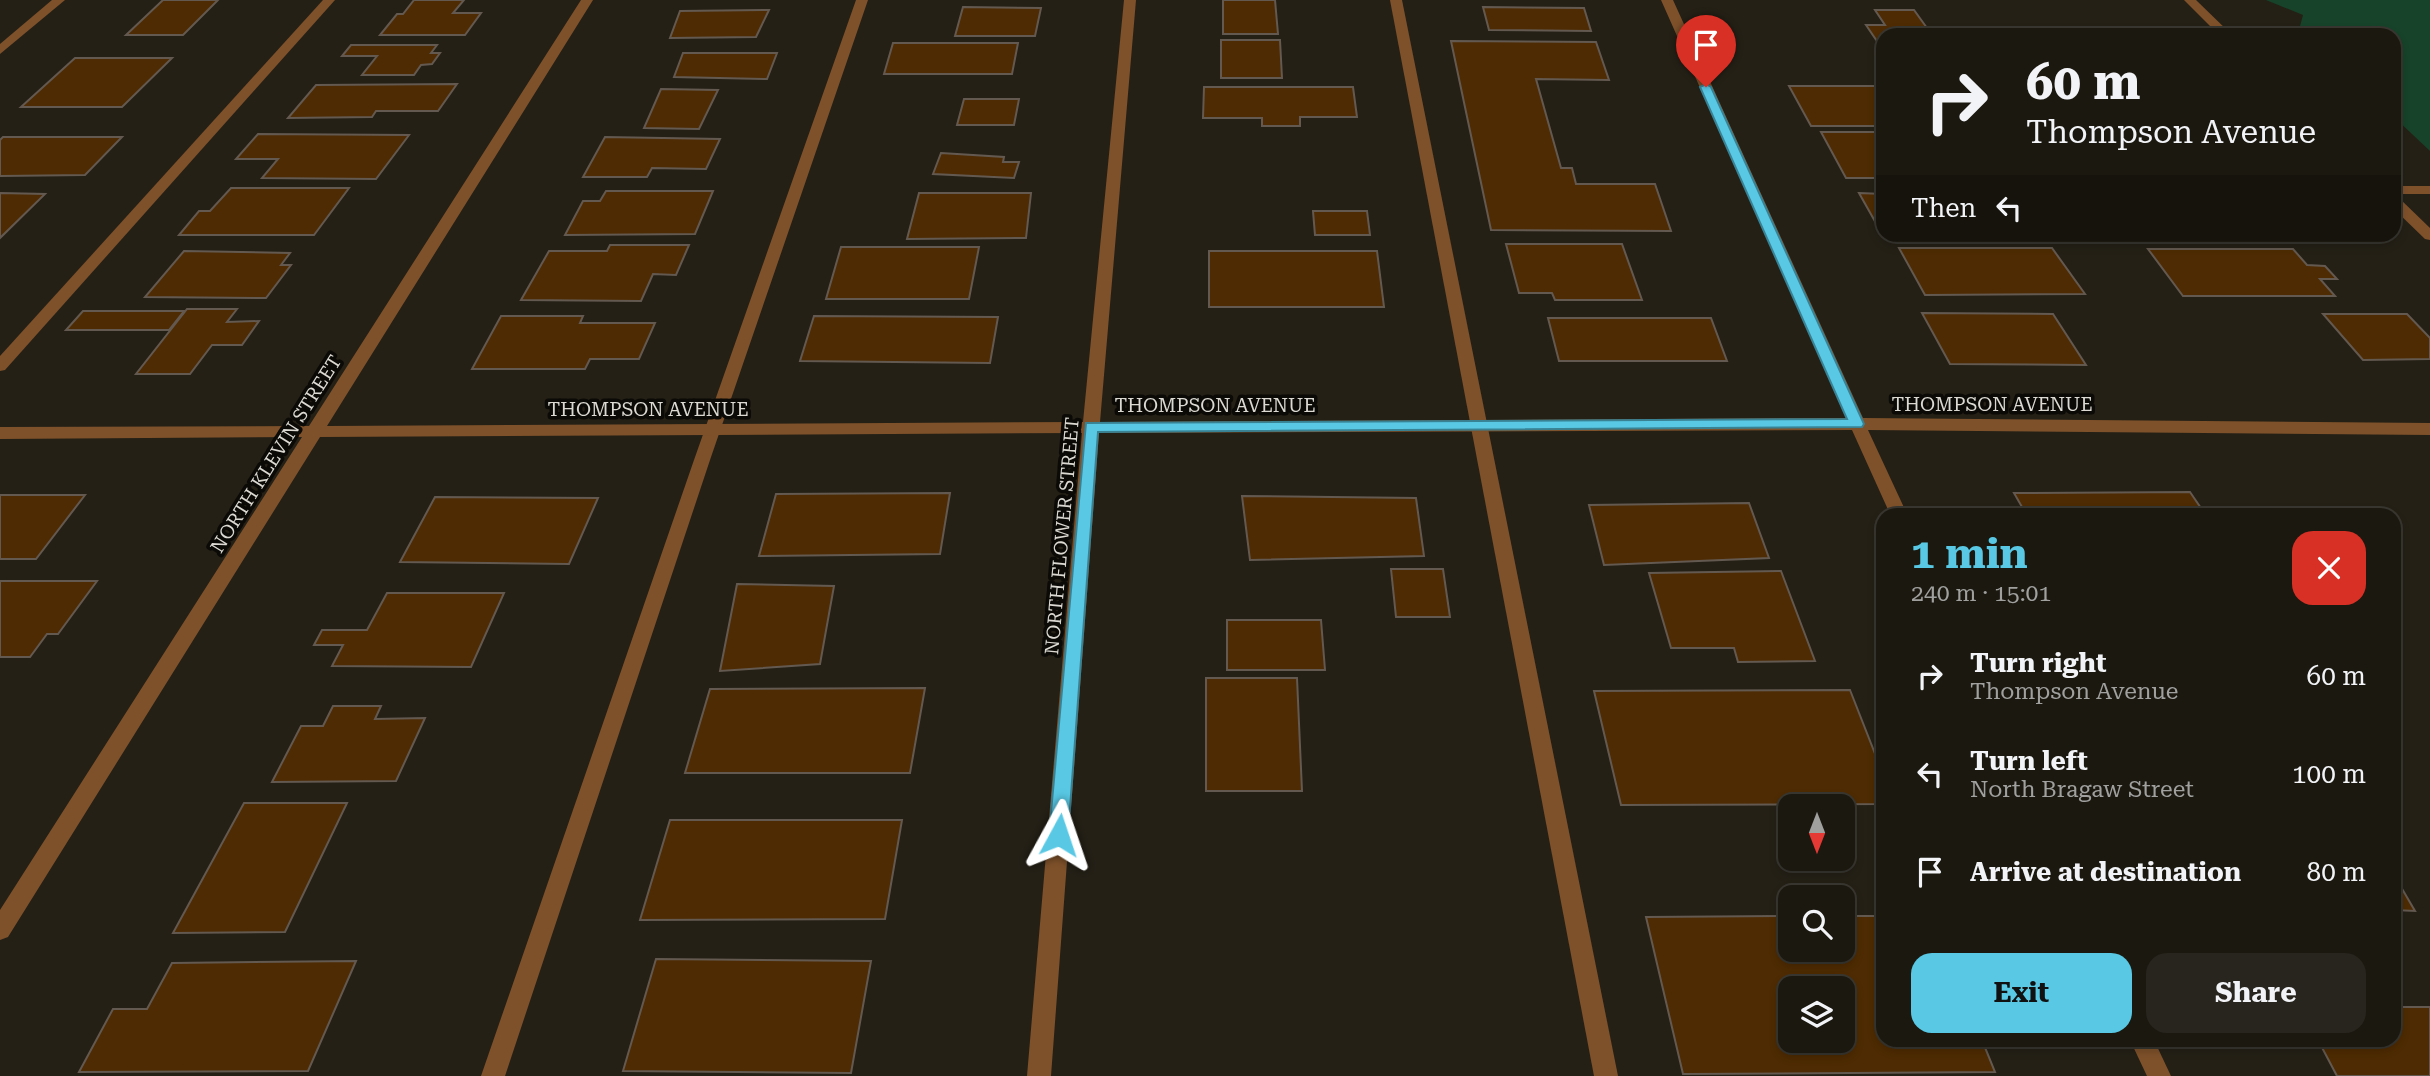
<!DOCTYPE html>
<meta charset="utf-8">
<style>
:root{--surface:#1b1810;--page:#28251e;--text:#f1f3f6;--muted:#a0a09f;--line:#393730;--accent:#58c8e4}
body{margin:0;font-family:"Roboto Serif",serif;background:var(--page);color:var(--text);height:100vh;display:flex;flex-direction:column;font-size:26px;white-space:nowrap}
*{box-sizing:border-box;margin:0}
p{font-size:23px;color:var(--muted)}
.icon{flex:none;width:38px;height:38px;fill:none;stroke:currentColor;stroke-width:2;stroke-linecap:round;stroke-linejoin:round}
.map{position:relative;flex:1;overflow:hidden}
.sheet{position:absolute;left:1876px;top:508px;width:525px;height:539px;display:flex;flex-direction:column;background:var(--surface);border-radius:21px;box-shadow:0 4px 10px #0003,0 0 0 2px var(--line)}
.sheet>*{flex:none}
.banner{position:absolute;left:1876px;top:28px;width:525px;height:214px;border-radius:21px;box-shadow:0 4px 10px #0003,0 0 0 2px var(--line);background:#1b1810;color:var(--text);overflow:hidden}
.needle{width:46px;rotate:180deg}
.tools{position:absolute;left:1778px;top:794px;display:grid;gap:14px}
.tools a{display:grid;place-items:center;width:77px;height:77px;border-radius:14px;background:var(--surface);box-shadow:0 4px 10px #0003,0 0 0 2px var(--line);font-size:35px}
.pin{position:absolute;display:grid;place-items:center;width:60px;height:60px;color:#fff;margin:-72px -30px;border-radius:50% 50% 50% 0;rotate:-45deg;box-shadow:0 0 7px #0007}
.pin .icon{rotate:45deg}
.me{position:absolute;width:77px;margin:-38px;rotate:5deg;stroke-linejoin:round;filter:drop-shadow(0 0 5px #0008)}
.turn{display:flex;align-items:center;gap:24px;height:147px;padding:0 35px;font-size:32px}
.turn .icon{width:91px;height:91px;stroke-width:2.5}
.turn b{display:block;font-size:49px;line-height:60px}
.then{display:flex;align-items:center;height:66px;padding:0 35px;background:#0003;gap:14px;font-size:26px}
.round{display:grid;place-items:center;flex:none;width:74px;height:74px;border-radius:21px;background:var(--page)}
.summary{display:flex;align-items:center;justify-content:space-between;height:119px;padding:0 35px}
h1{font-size:42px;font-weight:700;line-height:52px;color:var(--accent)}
.cta{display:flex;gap:14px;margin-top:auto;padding:14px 35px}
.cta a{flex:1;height:80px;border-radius:21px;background:var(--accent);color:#111;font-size:28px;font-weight:700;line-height:80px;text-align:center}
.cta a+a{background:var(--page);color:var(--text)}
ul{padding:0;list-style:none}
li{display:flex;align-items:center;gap:21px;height:98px;padding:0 35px}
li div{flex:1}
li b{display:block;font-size:26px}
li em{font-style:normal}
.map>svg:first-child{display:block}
.green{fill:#16432a}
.building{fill:#4e2b02;stroke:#635950;stroke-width:2;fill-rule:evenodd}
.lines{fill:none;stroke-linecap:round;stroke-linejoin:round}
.lane{fill:#7e512a;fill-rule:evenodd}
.street{fill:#7e512a;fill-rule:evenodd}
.route{fill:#58c8e4;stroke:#398294;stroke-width:2}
.labels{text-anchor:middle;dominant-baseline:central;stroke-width:7;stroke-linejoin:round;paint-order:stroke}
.street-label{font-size:19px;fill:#dbd9d2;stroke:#0c0a06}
</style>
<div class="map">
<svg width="2430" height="1076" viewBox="0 0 2430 1076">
<rect width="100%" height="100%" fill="#242016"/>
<polygon class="green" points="2266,0 2430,0 2430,151 2394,117 2394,35 2305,35 2299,30 2303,15"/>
<g class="building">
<polygon points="163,0 218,0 183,35 126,35"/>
<polygon points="414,0 464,0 453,13 481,13 465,35 380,35 397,14 403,14"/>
<polygon points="1223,0 1275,0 1278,34 1223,34"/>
<polygon points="963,7 1041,8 1035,36 955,36"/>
<polygon points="1483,7 1584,8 1591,31 1489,30"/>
<polygon points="769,10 756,37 670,38 680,11"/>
<polygon points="1875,10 1914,10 1932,35 1883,35 1883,50 1866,25 1885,25"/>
<polygon points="1221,40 1280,40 1282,78 1221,78"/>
<polygon points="1451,41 1596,42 1609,80 1536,79 1561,168 1572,168 1576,184 1655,184 1671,231 1491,230"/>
<polygon points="893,43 1018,43 1012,74 884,74"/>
<polygon points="351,45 437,45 431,53 440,53 432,64 421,65 414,75 362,75 377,56 342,56"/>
<polygon points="683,53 777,53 767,79 674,77"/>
<polygon points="75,58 172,58 122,107 21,107"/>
<polygon points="457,84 438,111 376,111 372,117 288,118 316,85"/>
<polygon points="1789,86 1883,86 1883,126 1811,126"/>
<polygon points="1204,87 1353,87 1357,117 1300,117 1300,126 1262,126 1262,118 1203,118"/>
<polygon points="661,89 718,90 699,129 644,128"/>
<polygon points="964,99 1019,99 1014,125 957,125"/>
<polygon points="1821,132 1883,132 1883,178 1846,178"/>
<polygon points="258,134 409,135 376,179 262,178 278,159 236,159"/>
<polygon points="3,137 122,137 85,175 0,176 0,140"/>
<polygon points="605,137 720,139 706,169 652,168 647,177 583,177"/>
<polygon points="941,153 1004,157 1003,162 1019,162 1014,178 933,174"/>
<polygon points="231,188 349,188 314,235 179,235 199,211 210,211"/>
<polygon points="606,191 713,191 695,234 565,235 583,201 600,201"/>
<polygon points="0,193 45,194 0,238"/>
<polygon points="919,193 1031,193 1026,238 907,239"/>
<polygon points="1859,193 1883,194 1883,232 1881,232"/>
<polygon points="1313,211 1367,211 1370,235 1315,235"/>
<polygon points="1506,244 1622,244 1642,300 1555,300 1552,293 1519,293"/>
<polygon points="610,245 689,245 676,275 653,274 641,301 521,300 549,251 607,251"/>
<polygon points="841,247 979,247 969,299 826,299"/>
<polygon points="1899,248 2052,248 2085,294 1925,295"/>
<polygon points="2148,249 2293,249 2307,265 2325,266 2337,279 2320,279 2335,296 2183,296"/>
<polygon points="184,251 290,253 281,265 291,265 266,298 145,297"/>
<polygon points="1209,251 1377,251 1384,307 1209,307"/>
<polygon points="187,309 237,309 227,322 259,321 242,345 212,345 190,374 136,374"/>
<polygon points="83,311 184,311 169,330 66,330"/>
<polygon points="1922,313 2053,314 2086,365 1950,364"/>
<polygon points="2323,314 2407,314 2430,338 2430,359 2363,360"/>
<polygon points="501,316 583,316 580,323 655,323 639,359 590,359 585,369 472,369"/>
<polygon points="814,316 998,317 990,363 800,361"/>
<polygon points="1548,318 1711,318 1727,361 1559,361"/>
<polygon points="2190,492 2205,514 2026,514 2014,493"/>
<polygon points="950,493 940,554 759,556 776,494"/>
<polygon points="0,495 85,495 36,559 0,559"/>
<polygon points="1242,496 1416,498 1424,556 1250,560"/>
<polygon points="435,497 598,498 569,564 400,562"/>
<polygon points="1749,503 1769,558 1604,565 1589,505"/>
<polygon points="1391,569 1443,569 1450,617 1396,617"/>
<polygon points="1781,571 1815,661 1738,662 1734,648 1671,648 1649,573"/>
<polygon points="0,581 97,581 58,634 47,634 30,657 0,657"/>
<polygon points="737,584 834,586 820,664 720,671"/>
<polygon points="387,593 504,593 471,667 332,666 343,645 314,645 322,630 367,630"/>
<polygon points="1227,620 1321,620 1325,670 1227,670"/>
<polygon points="1206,678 1297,678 1302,791 1206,791"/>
<polygon points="925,688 910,773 685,773 710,689"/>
<polygon points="1850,690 1883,774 1883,804 1621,805 1594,691"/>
<polygon points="333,706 381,706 375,719 425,718 396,781 272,782 301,726 323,726"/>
<polygon points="244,803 347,803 285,932 173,933"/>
<polygon points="670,820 902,820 885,919 640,920"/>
<polygon points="2394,875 2415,911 2394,910"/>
<path d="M 1790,916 L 1790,950 L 1843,950 L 1843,916 L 1883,916 L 1883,1040 L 1982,1040 L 1995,1072 L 1683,1074 L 1646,917 ZM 1790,989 L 1843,989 L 1843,1041 L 1790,1041 Z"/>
<polygon points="656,959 871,961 851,1073 623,1071"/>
<polygon points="356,961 308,1071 79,1072 113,1009 147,1009 172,963"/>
<polygon points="2394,1007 2430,1007 2430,1076 2337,1076 2318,1040 2394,1040"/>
</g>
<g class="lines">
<g class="lane">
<polygon points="323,0 335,0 5,370 0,371 0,356"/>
<polygon points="856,0 868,0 710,460 505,1076 481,1076 694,460"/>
<polygon points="1390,0 1402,0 1618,1076 1594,1076"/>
<rect x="2394" y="186" width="36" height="8"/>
</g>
<g class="street">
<polygon points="52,0 65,0 0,54 0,44"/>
<polygon points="581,0 593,0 327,426 1083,422 1124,0 1136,0 1100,422 1847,418 1661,0 1673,0 1863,418 2430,423 2430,435 1868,430 1907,514 1890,514 1852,430 1099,433 1051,1076 1027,1076 1082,433 320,437 8,937 0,940 0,910 302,437 0,439 0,427 309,426"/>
<polygon points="2184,0 2196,0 2232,35 2219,35"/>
<polygon points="2394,197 2399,198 2430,228 2430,240 2425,239 2394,209"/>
<polygon points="2130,1040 2154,1040 2171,1076 2147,1076"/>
</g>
</g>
<polygon class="route" points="1706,84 1711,87 1864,424 1862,427 1098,432 1068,835 1065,841 1059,844 1052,841 1049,835 1086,423 1847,419 1700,87"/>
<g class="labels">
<g class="street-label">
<text x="1992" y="404">THOMPSON AVENUE</text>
<text x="1215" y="405">THOMPSON AVENUE</text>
<text x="648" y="409">THOMPSON AVENUE</text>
<text transform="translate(276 454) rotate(-58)">NORTH KLEVIN STREET</text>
<text transform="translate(1062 536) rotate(-85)">NORTH FLOWER STREET</text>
</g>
</g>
</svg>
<div class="tools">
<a><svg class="needle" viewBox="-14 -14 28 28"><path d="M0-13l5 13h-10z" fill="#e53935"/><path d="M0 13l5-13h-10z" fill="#a0a09f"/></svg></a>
<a><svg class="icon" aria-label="search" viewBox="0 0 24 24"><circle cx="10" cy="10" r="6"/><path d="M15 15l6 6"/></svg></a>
<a><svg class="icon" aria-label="layers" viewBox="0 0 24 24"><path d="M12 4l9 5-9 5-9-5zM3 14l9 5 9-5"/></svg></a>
</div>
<div class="pin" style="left:1706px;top:87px;background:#d93025"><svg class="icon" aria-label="arrive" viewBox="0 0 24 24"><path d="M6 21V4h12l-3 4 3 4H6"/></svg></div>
<svg class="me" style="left:1059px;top:835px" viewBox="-20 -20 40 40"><path d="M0-17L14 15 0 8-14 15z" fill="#58c8e4" stroke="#fff" stroke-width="4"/></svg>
<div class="banner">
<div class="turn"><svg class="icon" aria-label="right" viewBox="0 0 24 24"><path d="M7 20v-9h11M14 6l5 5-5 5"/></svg><div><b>60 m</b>Thompson Avenue</div></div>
<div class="then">Then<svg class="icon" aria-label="left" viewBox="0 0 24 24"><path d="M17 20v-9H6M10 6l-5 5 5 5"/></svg></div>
</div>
<section class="sheet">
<div class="summary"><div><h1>1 min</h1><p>240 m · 15:01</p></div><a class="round" style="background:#d93025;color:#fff"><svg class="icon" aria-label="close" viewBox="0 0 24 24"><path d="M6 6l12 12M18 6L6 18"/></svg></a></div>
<ul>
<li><svg class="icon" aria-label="right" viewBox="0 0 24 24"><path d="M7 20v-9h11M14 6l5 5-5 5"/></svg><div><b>Turn right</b><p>Thompson Avenue</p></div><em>60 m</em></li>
<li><svg class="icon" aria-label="left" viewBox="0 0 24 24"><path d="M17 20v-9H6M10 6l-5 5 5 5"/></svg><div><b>Turn left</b><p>North Bragaw Street</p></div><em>100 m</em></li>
<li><svg class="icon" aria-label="arrive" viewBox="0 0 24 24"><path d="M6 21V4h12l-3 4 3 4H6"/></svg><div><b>Arrive at destination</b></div><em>80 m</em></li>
</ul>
<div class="cta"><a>Exit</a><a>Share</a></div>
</section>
</div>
